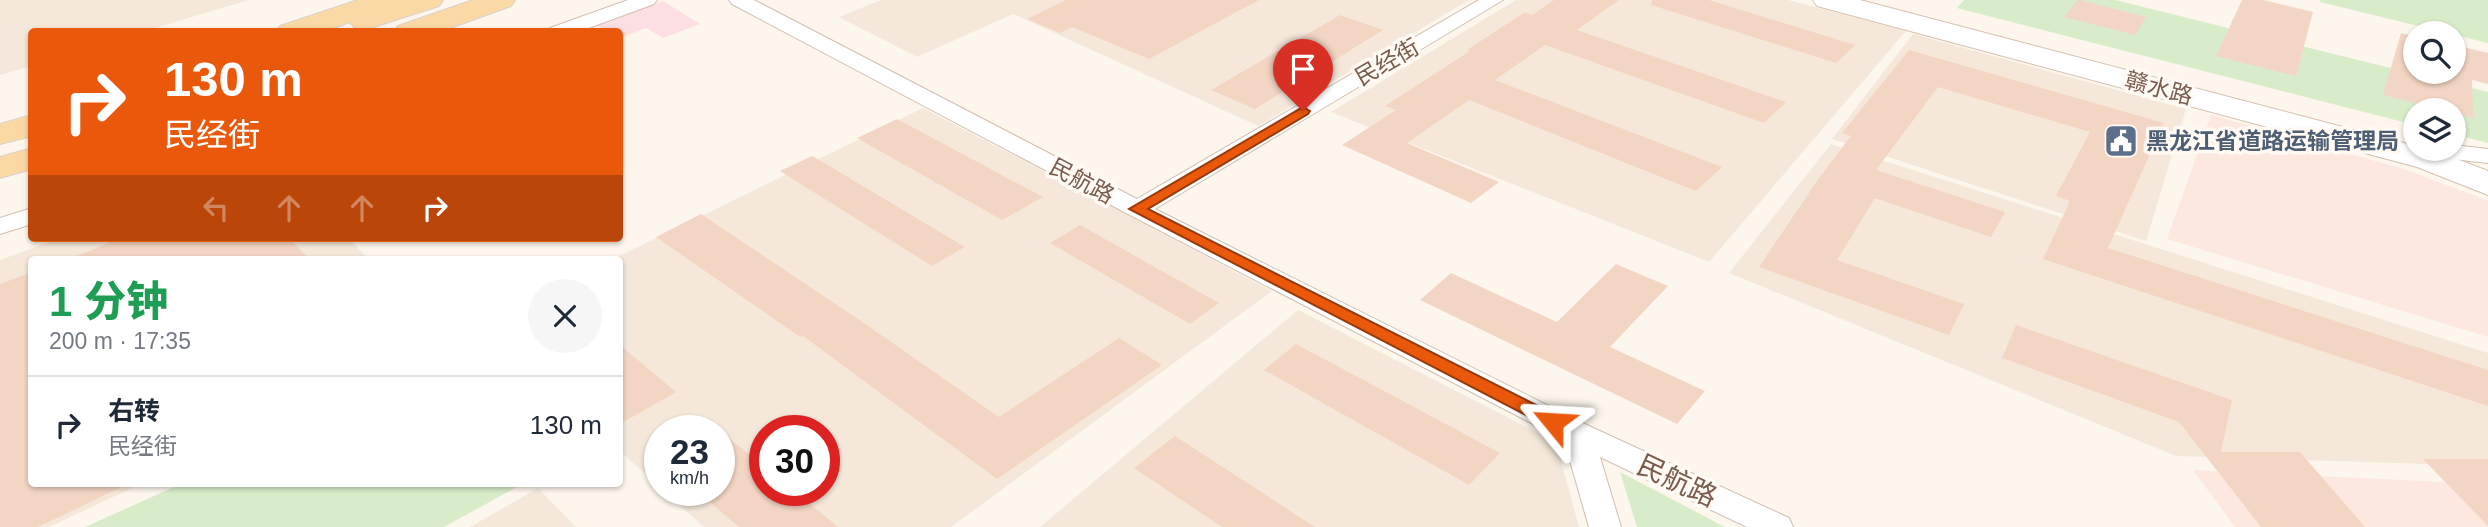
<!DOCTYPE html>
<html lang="zh">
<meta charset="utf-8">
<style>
:root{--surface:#fff;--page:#f6f6f7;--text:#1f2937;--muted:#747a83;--line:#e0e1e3}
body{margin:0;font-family:Helvetica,"Noto Sans SC",sans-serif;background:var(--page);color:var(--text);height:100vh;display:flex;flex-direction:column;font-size:26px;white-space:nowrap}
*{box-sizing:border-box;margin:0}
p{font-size:23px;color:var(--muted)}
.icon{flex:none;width:38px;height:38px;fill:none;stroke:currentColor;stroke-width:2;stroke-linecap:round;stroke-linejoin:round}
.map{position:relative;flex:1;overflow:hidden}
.sheet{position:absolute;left:28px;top:256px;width:595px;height:231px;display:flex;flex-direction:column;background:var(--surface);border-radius:7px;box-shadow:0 2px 5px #0004}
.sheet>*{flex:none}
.guide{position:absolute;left:28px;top:28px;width:595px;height:214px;border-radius:7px;box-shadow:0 2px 5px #0004;background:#ea580c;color:#fff;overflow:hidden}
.tools{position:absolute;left:2403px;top:21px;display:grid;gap:14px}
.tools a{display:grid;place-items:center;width:63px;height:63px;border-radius:50%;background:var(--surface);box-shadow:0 2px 5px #0004;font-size:35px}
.speed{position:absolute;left:644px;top:415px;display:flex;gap:14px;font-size:35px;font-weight:700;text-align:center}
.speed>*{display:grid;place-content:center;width:91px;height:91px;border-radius:50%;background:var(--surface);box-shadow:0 2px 5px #0004;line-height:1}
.speed small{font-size:18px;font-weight:400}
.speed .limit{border:10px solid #d22;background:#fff;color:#111}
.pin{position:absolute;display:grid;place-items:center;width:60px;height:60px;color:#fff;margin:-72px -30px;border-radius:50% 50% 50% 0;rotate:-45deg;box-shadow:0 0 7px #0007}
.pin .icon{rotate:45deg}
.me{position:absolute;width:77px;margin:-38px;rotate:297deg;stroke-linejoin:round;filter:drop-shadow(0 0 5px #0008)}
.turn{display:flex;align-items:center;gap:24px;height:147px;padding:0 21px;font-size:32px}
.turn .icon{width:91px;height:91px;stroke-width:2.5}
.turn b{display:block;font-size:49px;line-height:60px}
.lanes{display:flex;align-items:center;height:66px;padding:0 21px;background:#0003;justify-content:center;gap:35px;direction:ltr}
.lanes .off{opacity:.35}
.round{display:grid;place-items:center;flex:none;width:74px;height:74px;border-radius:37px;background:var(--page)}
.overview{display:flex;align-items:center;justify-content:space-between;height:119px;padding:0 21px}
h1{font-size:42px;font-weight:800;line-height:52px;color:#1e9e55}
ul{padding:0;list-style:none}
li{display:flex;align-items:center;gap:21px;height:98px;padding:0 21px;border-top:2px solid var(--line)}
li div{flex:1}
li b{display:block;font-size:26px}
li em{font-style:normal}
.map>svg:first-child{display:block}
.residential{fill:#f5e8da;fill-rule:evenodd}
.commercial{fill:#fde8e0}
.medical{fill:#fbdfe3}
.green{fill:#d8ecc9}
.building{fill:#f3d5c3}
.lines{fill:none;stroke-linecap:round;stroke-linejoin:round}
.minor-casing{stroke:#d1beb0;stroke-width:2}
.secondary-casing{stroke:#d6c0b0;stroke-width:2}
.primary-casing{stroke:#dad1cd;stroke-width:2}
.minor{fill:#fff;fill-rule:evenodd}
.secondary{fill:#fff;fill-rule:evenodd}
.primary{fill:#fbd9a5;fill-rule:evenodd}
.route{fill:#ea580c;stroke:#983908;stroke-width:2}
.labels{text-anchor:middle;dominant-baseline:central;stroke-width:7;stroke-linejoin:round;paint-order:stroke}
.street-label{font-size:23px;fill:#7a5c4d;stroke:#fffaf3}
.service-label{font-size:23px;font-weight:bold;fill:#4e5e75;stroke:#fffaf3;text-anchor:start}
.near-street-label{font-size:28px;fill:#7a5c4d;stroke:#fffaf3}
</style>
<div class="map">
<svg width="2488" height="527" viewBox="0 0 2488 527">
<rect width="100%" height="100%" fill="#fdf6ec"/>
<g class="residential">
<polygon points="0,0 249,0 145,31 32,32 31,66 0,75"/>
<polygon points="881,0 1469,0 1258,126 1013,14 917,57 839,17"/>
<polygon points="1516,0 1788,0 1906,31 1709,262 1331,112"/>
<polygon points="1913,34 2186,109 2146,241 1832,139"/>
<path d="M 923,108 L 1272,291 L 951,527 L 704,527 L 663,490 L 719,490 L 719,430 L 660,430 L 660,487 L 620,451 L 620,259 L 613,259 ZM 765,430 L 824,430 L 824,490 L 765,490 Z"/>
<polygon points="1831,144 2488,353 2488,466 2176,456 1729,273"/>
<polygon points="60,238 349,238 368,259 32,259 32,483 143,483 49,527 0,527 0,260"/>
<polygon points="1298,310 1556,442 1579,527 1040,527"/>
<polygon points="538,488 576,527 470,527"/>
</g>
<g class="commercial">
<polygon points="2211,115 2404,169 2488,201 2488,337 2167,239"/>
<polygon points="2193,470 2488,484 2488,527 2235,527"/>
</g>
<polygon class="medical" points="663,1 700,24 663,38 646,28 620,38 620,32 607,31 597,25"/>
<g class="green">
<polygon points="1964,0 2115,0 2488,92 2488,143 2454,134 2454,110 2415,110 2415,125 1957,8"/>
<polygon points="2320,0 2488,0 2488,43 2320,2"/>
<polygon points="1620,472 1725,527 1637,527"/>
<polygon points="183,483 524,483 444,527 85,527"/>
</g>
<g class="building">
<polygon points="1066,0 1259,0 1149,59 1072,27 1060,33 1027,19"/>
<polygon points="1554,0 1619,0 1577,30 1786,102 1764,123 1545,45 1495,80 1722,167 1696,191 1469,100 1407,143 1499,182 1471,203 1342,145 1396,110 1385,106 1470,51 1467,50 1525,12 1532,15"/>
<polygon points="1652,0 1709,0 1855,45 1836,63 1651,5"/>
<polygon points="2078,0 2080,0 2146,17 2135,35 2064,17"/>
<polygon points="2242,0 2263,0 2313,12 2296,76 2216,56"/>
<polygon points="1340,15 1383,30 1255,109 1211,90"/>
<polygon points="2401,33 2415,36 2415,72 2454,72 2454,45 2488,53 2488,84 2472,80 2473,118 2454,113 2454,110 2442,110 2383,95"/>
<polygon points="1909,50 2164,123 2108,248 2488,370 2488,406 2043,259 2070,201 2056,196 2090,132 1938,87 1876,170 2005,212 1991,237 1875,198 1837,260 1964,304 1949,335 1759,267 1819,178 1851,136 1842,133"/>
<polygon points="897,119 1043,197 1002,220 857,138"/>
<polygon points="812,156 821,161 965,247 932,266 780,171"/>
<polygon points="701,214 861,321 999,417 1119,338 1162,365 997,479 803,336 800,337 656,237"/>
<polygon points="1080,225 1219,303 1190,324 1050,243"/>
<polygon points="120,238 289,238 309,259 70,259"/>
<polygon points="1616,264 1668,286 1610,347 1705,391 1677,424 1420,300 1451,273 1557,322"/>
<polygon points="32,272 32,483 130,483 38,527 0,527 0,284"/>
<polygon points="2016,325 2232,400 2221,452 2300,452 2365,527 2261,527 2179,422 2002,358"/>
<polygon points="1296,344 1500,453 1469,485 1264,370"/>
<polygon points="620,345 676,392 620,424"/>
<polygon points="719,430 765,467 765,490 793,490 838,527 739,527 696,490 719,490"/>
<polygon points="1175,436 1315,527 1222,527 1134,468"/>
<polygon points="2423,459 2488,459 2488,526"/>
</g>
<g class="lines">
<defs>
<g id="minor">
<polygon points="628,0 657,0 654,4 578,32 547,32 550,28"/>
<polygon points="729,0 754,0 1137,199 1479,0 1503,0 1155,209 1589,426 1789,518 1793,527 1747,527 1600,457 1621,527 1589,527 1564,440 1128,214 732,4"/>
<polygon points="2454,145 2488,149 2488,163 2426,156 2418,154 2414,149 2454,149"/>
<polygon points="32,208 32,224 0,234 0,218"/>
</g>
<polygon id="secondary" points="1813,0 1860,0 2415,146 2415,149 2441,153 2488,171 2488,195 2417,167 1817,6"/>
<g id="primary">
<polygon points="358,0 443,0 439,6 364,30 354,27 350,22 322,32 276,32 280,26"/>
<polygon points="473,0 515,0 511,6 439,32 394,32 398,26"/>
<polygon points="32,115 32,136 0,144 0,124"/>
<polygon points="32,148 32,169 0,178 0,157"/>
</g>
</defs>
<use href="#minor" class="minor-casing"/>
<use href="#secondary" class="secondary-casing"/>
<use href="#primary" class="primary-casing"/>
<use href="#minor" class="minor"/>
<use href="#secondary" class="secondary"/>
<use href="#primary" class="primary"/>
</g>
<polygon class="route" points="1303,107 1310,111 1308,114 1148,209 1560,417 1562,422 1560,426 1547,426 1129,209"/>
<defs>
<symbol id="civic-square" viewBox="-11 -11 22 22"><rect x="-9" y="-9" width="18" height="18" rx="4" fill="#5c6f8a" stroke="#fffaf3"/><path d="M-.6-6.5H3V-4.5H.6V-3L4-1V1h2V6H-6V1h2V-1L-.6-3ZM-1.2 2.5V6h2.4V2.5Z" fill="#fff"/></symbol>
</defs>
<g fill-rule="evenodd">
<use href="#civic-square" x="2102" y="122" width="38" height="38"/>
</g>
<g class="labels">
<g class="street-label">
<text transform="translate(1387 62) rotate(-30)">民经街</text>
<text transform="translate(2159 88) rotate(15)">赣水路</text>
<text transform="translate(1082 181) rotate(28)">民航路</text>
</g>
<g class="service-label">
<text x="2146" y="141">黑龙江省道路运输管理局</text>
</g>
<g class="near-street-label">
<text transform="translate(1677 481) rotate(25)">民航路</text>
</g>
</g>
</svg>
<div class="tools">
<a><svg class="icon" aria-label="search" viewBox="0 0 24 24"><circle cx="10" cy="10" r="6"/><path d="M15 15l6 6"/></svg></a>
<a><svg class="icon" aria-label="layers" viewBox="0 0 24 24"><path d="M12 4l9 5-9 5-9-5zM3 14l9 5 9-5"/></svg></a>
</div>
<div class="speed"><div>23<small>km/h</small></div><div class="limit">30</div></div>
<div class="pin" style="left:1303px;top:111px;background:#d93025"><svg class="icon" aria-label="arrive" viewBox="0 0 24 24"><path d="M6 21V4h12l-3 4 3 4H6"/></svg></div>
<svg class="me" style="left:1553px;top:422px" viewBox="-20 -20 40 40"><path d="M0-17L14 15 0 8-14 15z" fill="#ea580c" stroke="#fff" stroke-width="4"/></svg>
<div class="guide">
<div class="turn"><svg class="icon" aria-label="right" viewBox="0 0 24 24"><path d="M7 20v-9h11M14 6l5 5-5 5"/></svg><div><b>130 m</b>民经街</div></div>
<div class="lanes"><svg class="icon off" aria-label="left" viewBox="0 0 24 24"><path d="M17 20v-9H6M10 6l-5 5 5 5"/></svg><svg class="icon off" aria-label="ahead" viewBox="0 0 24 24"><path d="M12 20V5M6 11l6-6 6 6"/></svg><svg class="icon off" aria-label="ahead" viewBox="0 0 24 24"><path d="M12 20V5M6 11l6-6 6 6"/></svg><svg class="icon" aria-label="right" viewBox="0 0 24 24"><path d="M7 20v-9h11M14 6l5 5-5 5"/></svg></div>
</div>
<section class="sheet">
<div class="overview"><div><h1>1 分钟</h1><p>200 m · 17:35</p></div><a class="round"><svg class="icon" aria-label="close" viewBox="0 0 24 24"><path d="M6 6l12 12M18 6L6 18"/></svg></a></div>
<ul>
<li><svg class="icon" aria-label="right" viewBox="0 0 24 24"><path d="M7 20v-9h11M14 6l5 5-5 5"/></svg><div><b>右转</b><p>民经街</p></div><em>130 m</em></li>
</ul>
</section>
</div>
